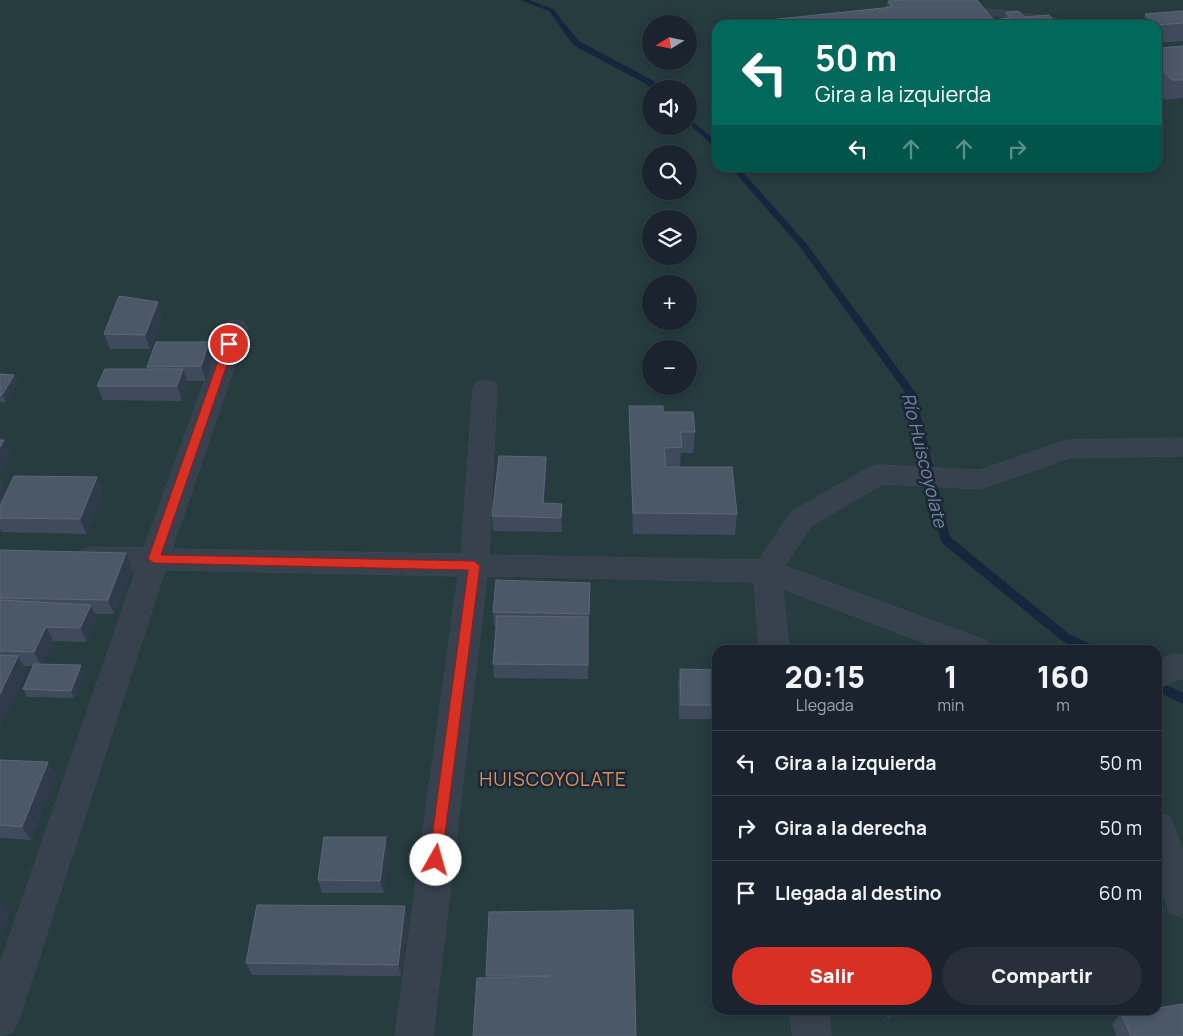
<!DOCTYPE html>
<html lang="es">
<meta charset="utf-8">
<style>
:root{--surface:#1b232e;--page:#282f3a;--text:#f1f3f6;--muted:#a0a4aa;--line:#39404a;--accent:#d93025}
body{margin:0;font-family:Manrope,sans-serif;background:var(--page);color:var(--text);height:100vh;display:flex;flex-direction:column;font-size:19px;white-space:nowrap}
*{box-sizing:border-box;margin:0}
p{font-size:16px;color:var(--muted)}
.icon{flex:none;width:28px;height:28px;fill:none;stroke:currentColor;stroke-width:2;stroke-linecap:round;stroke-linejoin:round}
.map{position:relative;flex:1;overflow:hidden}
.sheet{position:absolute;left:712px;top:645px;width:450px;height:370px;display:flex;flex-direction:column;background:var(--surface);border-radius:15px;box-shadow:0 2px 12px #0003,0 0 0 1px var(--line)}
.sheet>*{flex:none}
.banner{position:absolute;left:712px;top:20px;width:450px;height:152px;border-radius:15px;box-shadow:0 2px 12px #0003,0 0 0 1px var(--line);background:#00695c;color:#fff;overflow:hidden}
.needle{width:32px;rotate:260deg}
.buttons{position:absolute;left:642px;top:15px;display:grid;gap:10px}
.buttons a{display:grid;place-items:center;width:55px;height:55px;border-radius:50%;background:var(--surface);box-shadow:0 2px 12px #0003,0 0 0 1px var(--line);font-size:25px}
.pin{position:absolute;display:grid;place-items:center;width:42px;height:42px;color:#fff;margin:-21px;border:2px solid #fff;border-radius:50%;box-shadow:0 1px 5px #0007}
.me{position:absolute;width:55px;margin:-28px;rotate:7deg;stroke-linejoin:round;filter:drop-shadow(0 0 4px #0008)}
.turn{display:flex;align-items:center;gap:18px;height:105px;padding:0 20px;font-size:22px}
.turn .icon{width:65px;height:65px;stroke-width:2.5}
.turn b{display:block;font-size:35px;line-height:42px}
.lanes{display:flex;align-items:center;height:48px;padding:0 20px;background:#0003;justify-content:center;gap:25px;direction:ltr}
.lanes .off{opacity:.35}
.eta{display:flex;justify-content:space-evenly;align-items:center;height:85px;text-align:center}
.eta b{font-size:30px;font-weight:800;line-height:35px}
.primary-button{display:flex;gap:10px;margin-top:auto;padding:10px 20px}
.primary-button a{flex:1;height:58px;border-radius:30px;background:var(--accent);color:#fff;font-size:20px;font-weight:800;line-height:58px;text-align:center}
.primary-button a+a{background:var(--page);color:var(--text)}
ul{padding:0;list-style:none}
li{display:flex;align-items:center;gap:15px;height:65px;padding:0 20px;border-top:1px solid var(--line)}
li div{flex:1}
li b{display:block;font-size:19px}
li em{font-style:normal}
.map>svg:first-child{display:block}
.green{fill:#263c3f;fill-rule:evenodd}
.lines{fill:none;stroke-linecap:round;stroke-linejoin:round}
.stream{fill:#17263c;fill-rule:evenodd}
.service-casing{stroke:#414a57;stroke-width:1}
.minor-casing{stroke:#414a57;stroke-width:1}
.service{fill:#38414e;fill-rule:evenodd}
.minor{fill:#38414e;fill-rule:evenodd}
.wall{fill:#3f4b5c}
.shaded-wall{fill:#2f3b4b}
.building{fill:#4b5868;stroke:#5c6777}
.route{fill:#d93025;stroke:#8d1f18}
.labels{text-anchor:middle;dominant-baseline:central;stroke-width:5;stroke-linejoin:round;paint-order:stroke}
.water-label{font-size:18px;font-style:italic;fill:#6d86a8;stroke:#1d2633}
.quarter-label{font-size:19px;letter-spacing:1px;fill:#d59563;stroke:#1d2633}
</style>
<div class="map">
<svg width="1183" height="1036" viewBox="0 0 1183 1036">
<rect width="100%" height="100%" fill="#242f3e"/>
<path class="green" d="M 0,0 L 1183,0 L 1183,1036 L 0,1036 ZM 651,24 L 689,24 L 689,61 L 651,61 ZM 718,25 L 1158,25 L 1158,168 L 718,168 ZM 651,89 L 689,89 L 689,126 L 651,126 ZM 651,154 L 689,154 L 689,191 L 651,191 ZM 651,219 L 689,219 L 689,256 L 651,256 ZM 651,284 L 689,284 L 689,321 L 651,321 ZM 651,349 L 689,349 L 689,386 L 651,386 ZM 718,650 L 1158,650 L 1158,1010 L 718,1010 Z"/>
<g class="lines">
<g class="stream">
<polygon points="520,0 529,0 553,9 579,41 654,81 661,89 652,89 648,85 573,45 549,11"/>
<polygon points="689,118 718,143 718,150 689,124"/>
<polygon points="731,168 739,168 806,243 915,392 950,537 1069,634 1094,646 1096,650 1079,650 1061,640 941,542 905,392 800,247"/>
<polygon points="1158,681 1183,693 1183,704 1158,692"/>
</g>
<defs>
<g id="service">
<polygon points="961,6 1038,15 1075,23 1077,25 1055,25 957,11 955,9 957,7"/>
<polygon points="1183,18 1183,24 1158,27 1158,25 1133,25 1139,21"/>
</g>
<g id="minor">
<polygon points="236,320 244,322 248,327 172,549 461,554 473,388 476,382 485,380 494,382 497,388 489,555 759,560 791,512 870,467 879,465 980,470 1067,440 1183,438 1183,456 1069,458 981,489 883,484 811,526 785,566 987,641 991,650 943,650 783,589 789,650 759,650 754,582 487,576 433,1036 395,1036 458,576 165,570 19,1019 13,1032 0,1036 0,964 136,570 91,569 81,566 77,558 81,550 91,547 144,548 224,327 228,322"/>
<path d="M 1174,654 L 1183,655 L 1183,679 C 1175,679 1166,686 1158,688 L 1158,661 Z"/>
<polygon points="1158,813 1170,817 1183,851 1183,918 1170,913 1158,878"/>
<polygon points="790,1010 828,1010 831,1036 793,1036"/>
</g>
</defs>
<use href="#service" class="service-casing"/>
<use href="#minor" class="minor-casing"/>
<use href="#service" class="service"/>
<use href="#minor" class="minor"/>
</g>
<g class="wall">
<polygon points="888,1 994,20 1004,19 1006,12 1058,25 769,25 769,20 886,8"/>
<polygon points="1183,11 1183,41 1158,43 1158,25 1142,25 1145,14"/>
<polygon points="1183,46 1183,98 1165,100 1158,92 1158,48"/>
<polygon points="163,317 150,349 110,349 104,334"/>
<polygon points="209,342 213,357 206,381 187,381 188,384 182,401 103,400 97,386 148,369 147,367"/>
<polygon points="0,374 14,375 18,383 6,402 0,402"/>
<polygon points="629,406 663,412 695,432 693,453 681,453 680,467 737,514 735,535 633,534 629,427"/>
<polygon points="546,457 547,471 544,503 562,518 562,532 493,531 492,516"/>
<polygon points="0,482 1,482 6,492 103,492 86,534 2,532 0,529"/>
<polygon points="0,550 132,567 114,614 95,614 97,619 87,642 54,641 43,664 85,673 74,698 27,697 23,689 33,666 24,666 26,670 0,727"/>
<polygon points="590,583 589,629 588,629 588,679 494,678 493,664 496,626 494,626 493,612"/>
<polygon points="680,669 718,670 718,719 679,719 678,683"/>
<polygon points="0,760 48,762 56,776 31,840 0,838"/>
<polygon points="389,850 384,893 322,893 318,880"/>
<polygon points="408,919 401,976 252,975 246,963"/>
<polygon points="885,1010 925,1010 888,1019"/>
<polygon points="1121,1013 1183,1036 1117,1036 1112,1024"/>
</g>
<g class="shaded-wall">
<polygon points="158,302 163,317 150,349 145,335"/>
<polygon points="209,342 213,357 206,381 201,366"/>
<polygon points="183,369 188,384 182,401 177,386"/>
<polygon points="14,375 18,383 6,402 2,395"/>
<polygon points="4,440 11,454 0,476 0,447"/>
<polygon points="546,457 547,471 543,518 543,503"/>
<polygon points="97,477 103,492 86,534 80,519"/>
<polygon points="1,482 9,497 0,514 0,485"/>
<polygon points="562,504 562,532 561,518"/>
<polygon points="126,553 132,567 114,614 108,600"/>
<polygon points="91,605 97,619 87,642 80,628"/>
<polygon points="46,627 54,641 42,667 34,652"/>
<polygon points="18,656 26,670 0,727 0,694"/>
<polygon points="81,665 85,673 74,698 71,691"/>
<polygon points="48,762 56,776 31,840 22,827"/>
<polygon points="386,837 389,850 384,893 380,881"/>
<polygon points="0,901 9,913 0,938"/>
<polygon points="405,906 408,919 401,976 398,965"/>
<polygon points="892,1010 925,1010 888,1019"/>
</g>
<g class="building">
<polygon points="904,0 977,0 994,20 1010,18 1006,12 1018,11 1025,17 1049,15 1058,25 772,25 769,20 892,7 888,1"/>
<polygon points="1183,11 1183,23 1156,25 1145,14"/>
<polygon points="1183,46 1183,80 1172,80 1158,65 1158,48"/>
<polygon points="119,296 158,302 145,335 104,334"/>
<polygon points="156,342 209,342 201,366 147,367"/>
<polygon points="105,369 183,369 177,386 97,386"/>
<polygon points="0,374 14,375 2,395 0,395"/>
<polygon points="629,406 663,406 663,412 693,412 695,432 680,432 682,447 664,448 666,467 732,467 737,514 633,513"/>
<polygon points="0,440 4,440 0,447"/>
<polygon points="499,456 546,457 543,503 562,504 561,518 492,516"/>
<polygon points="14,476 97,477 80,519 0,518 0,506"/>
<polygon points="0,550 126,553 108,600 0,598"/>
<polygon points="496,580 590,583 589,614 493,612"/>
<polygon points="0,600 91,605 80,628 46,627 34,652 0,651"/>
<polygon points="497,616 588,617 588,665 493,664"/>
<polygon points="0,655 18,656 0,694"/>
<polygon points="34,664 81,665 71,691 23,689"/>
<polygon points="680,669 718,670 718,705 681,705"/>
<polygon points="0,760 48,762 22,827 0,825"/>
<polygon points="324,837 386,837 380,881 318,880"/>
<polygon points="257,905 405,906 398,965 246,963"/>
<polygon points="633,910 636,1036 473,1036 477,978 549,976 486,976 489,912"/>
<polygon points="1183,1004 1183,1036 1131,1036 1121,1013 1141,1010 1158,1010 1158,1008"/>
</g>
<polygon class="route" points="229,341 234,344 161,555 474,561 480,566 441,864 436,866 431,864 429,860 468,570 154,563 148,559 224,344"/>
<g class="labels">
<g class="water-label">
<text transform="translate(925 460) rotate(76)">Río Huiscoyolate</text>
</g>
<g class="quarter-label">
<text x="553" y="779">HUISCOYOLATE</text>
</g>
</g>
</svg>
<div class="buttons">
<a><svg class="needle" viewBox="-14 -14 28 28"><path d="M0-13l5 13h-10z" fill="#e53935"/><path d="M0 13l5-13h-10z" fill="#a0a4aa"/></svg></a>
<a><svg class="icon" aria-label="sound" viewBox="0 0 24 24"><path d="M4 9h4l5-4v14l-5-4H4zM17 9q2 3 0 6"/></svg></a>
<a><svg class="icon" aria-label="search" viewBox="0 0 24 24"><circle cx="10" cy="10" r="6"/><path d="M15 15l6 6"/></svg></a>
<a><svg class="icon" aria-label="layers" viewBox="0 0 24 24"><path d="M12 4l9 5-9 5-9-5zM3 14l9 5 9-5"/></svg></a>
<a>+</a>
<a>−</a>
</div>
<div class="pin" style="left:229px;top:344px;background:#d93025"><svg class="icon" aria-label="arrive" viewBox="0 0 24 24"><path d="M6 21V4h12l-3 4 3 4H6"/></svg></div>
<svg class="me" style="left:436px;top:860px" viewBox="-20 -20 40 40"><circle r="19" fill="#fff"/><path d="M0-13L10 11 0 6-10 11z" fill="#d93025"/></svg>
<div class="banner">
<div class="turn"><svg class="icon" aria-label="left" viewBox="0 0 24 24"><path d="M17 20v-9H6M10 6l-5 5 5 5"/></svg><div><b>50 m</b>Gira a la izquierda</div></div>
<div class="lanes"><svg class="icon" aria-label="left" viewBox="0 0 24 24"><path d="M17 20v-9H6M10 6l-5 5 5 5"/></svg><svg class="icon off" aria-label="ahead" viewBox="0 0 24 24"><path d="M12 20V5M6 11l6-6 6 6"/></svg><svg class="icon off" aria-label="ahead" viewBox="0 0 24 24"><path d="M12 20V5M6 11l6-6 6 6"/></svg><svg class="icon off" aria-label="right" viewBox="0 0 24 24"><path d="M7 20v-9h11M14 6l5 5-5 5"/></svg></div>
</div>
<section class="sheet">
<div class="eta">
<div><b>20:15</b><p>Llegada</p></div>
<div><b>1</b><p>min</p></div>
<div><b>160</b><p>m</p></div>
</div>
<ul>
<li><svg class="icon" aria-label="left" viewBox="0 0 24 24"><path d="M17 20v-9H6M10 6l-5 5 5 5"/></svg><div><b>Gira a la izquierda</b></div><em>50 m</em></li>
<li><svg class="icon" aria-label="right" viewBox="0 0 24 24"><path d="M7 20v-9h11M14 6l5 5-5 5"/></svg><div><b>Gira a la derecha</b></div><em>50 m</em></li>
<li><svg class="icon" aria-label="arrive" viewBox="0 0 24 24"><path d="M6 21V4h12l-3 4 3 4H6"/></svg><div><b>Llegada al destino</b></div><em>60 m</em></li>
</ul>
<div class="primary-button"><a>Salir</a><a>Compartir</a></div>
</section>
</div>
